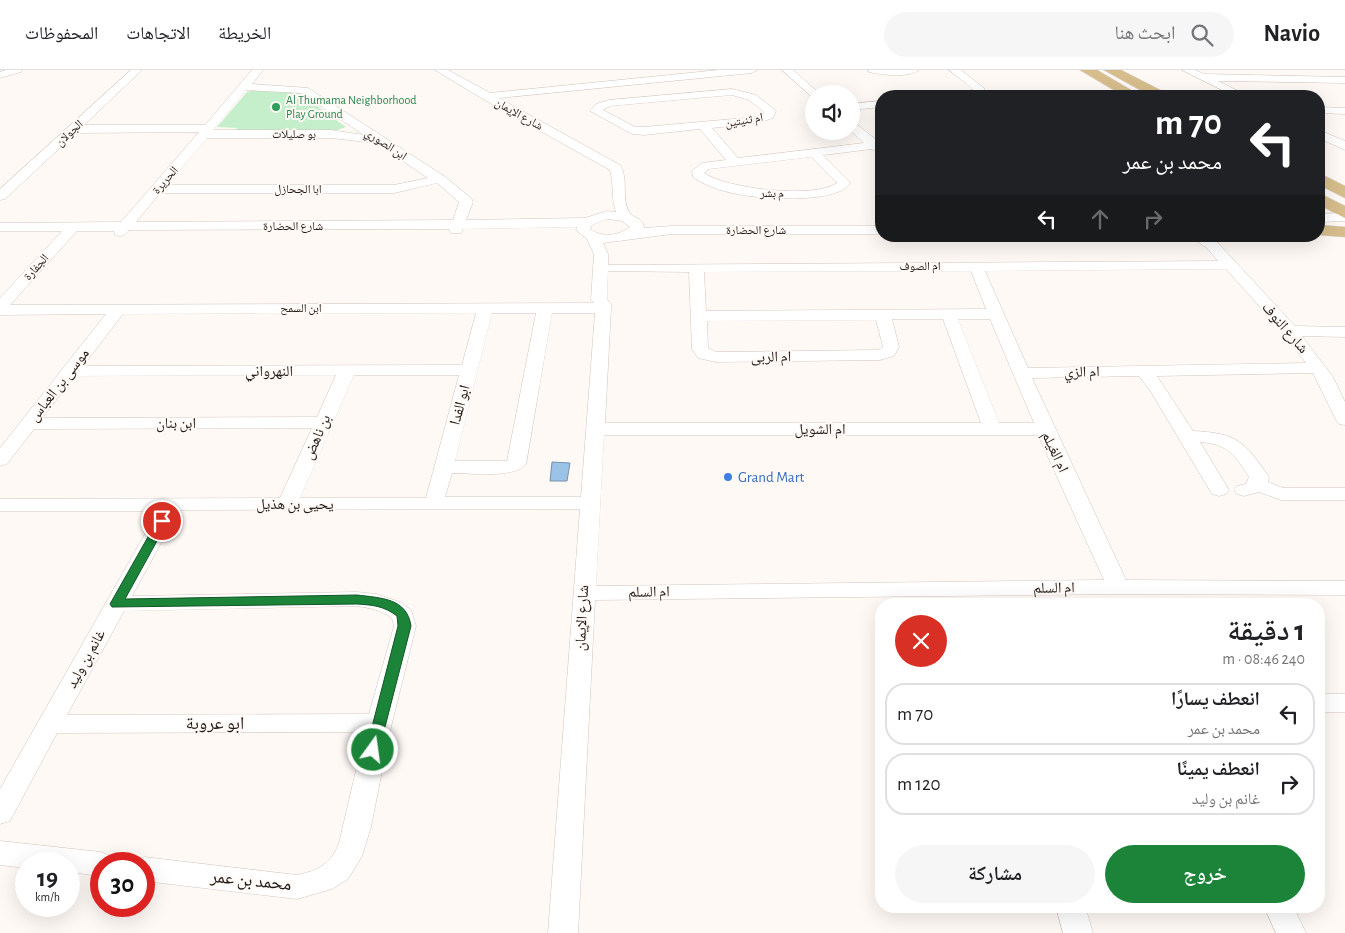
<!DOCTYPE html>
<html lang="ar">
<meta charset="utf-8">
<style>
:root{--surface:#fff;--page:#f6f6f6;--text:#202124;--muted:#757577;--line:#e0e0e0;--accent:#1b8439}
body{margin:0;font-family:"Alegreya Sans","Noto Naskh Arabic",sans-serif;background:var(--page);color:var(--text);direction:rtl;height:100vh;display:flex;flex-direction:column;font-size:19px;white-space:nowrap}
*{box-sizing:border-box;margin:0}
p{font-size:16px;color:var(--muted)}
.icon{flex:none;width:28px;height:28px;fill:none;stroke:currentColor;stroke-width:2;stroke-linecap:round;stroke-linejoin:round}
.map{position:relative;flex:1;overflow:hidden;direction:ltr}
.details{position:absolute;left:875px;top:528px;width:450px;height:315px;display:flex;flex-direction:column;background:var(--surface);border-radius:20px;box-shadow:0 5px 20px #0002;direction:rtl}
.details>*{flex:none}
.top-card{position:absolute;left:875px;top:20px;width:450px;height:152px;border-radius:20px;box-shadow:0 5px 20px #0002;direction:rtl;background:#202124;color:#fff;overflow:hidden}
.buttons{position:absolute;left:805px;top:15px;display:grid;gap:10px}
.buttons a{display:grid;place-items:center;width:55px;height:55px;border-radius:50%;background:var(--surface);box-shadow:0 5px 20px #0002;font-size:25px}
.speed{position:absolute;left:15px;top:782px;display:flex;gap:10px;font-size:25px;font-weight:700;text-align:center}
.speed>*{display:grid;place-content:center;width:65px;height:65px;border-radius:50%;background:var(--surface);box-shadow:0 5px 20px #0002;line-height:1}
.speed small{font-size:12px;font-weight:400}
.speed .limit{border:8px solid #d22;background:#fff;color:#111}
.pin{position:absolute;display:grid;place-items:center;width:42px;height:42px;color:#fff;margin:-21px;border:2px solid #fff;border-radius:50%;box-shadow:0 1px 5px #0007}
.me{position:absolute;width:55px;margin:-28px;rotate:14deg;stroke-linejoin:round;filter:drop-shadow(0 0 4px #0008)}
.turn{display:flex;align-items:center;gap:18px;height:105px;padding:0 20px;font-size:22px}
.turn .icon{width:65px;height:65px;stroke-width:2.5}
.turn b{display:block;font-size:35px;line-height:42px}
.lanes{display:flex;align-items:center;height:48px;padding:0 20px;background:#0003;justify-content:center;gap:25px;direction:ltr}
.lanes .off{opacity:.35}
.round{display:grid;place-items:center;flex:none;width:52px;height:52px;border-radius:26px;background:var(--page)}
.headline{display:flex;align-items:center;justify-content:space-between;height:85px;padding:0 20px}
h1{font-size:30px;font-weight:600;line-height:38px}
.cta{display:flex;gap:10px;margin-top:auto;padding:10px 20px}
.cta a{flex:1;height:58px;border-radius:30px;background:var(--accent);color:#fff;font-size:20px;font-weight:600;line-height:58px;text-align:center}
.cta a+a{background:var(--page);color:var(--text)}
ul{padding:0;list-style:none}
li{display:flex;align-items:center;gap:15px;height:62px;margin:0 10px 8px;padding:0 10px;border:2px solid var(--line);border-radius:20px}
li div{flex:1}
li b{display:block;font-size:19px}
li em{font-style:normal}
header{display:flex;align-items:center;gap:30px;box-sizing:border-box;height:70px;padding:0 25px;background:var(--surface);border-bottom:1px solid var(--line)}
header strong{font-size:24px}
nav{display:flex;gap:28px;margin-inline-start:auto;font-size:18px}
.search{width:350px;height:45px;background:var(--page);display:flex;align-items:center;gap:12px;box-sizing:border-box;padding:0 18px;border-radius:28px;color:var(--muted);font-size:19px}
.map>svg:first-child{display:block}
.green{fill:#c5efcb}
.water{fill:#9bc3e8;stroke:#7691aa}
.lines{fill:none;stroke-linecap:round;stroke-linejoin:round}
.minor-casing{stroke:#d2c5bd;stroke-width:1}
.major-casing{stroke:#d7d6d5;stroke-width:1}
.minor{fill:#fff;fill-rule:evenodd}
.major{fill:#d6bd8b;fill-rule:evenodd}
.route{fill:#1b8439;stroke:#125625}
.leisure-dot{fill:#2e9e5b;stroke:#fff9f6;stroke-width:2}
.shop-dot{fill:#3f7fe0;stroke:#fff9f6;stroke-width:2}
.labels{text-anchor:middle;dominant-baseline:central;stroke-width:4;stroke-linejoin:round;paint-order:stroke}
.far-leisure-label{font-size:12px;fill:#27864d;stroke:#fff9f6;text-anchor:start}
.far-street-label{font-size:12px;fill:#201b18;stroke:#fff9f6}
.street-label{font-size:15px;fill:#201b18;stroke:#fff9f6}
.shop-label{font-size:15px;fill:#366cbe;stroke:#fff9f6;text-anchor:start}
.near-street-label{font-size:18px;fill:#201b18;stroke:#fff9f6}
</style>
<header>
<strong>Navio</strong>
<div class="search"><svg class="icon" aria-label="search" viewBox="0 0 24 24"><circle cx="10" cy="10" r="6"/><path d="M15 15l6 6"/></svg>ابحث هنا</div>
<nav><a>الخريطة</a><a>الاتجاهات</a><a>المحفوظات</a></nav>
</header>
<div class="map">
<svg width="1345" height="863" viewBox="0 0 1345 863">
<rect width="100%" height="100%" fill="#fff9f6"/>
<polygon class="green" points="253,20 295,20 346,57 332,62 235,62 237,58 217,57 247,22"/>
<polygon class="water" points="552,392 570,393 567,411 550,411"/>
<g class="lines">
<defs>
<g id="minor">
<polygon points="6,0 22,0 21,2 0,8 0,2"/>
<path d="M 131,0 L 142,0 L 84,55 L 205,55 L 252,0 L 263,0 L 252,14 L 308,18 L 444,106 L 471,128 L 473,132 L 466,150 L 585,148 L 607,141 L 616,142 C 611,128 614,114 610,100 L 483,29 L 435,0 L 448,0 L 490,23 L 719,0 L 757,0 L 752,3 L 499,28 L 620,95 C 629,109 621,127 629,142 C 634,149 644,148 644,158 L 672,156 L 881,156 L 881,164 L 672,164 L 603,173 L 608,184 L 608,195 L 1218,191 L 1207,178 L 1189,166 L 1207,166 L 1217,172 L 1295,256 L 1345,257 L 1345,267 L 1302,266 L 1333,307 L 1345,332 L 1345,355 L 1339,354 L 1336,350 L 1313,303 L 1157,306 L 1193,361 C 1237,363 1244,371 1269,407 L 1268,412 L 1283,418 L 1345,418 L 1345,430 L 1281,430 L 1259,422 L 1244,426 L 1237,424 L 1234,420 L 1237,416 L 1246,414 L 1249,407 C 1235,385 1228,374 1200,372 L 1229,420 L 1226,424 L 1219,426 L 1212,424 L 1151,322 L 1139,306 L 1032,308 L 1126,510 L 1345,511 L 1345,525 L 1118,524 L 595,530 L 578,863 L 548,863 L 580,439 L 179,440 L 132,526 L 357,522 L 376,524 L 400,532 L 411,540 L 416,556 L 389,665 L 371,757 L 362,786 L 348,809 L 332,819 L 297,829 L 144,811 L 144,794 L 133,794 L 134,791 L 144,787 L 297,805 C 318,801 332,793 339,773 L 365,662 L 57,663 L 10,751 L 0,754 L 0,719 L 158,441 L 0,441 L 0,429 L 280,428 L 312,358 L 34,359 L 7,394 L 0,396 L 0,378 L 106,244 L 0,245 L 0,228 L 62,161 L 0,161 L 0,153 L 121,152 L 199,62 L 76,63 L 5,129 L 0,130 L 0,119 ZM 246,20 L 301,23 L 364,65 L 331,60 L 213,60 ZM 207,68 L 331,68 L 376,73 L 428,108 L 394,115 L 167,115 ZM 437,113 L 459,132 L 453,150 L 136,152 L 160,123 L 394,123 ZM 608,149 L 622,151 L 630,157 C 618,166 602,168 590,159 L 592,155 ZM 577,157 L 576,160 L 587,169 L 594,184 L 591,230 L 594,233 L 10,235 L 77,161 L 114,161 L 115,165 C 122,167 124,166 129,160 L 449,159 L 451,163 L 461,163 L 463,159 ZM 1226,199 L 1284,264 L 1306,293 L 1028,298 L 985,201 ZM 608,201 L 689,202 L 692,279 L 698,288 L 716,292 L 880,290 L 894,286 L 899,277 L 892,249 L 943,249 L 981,353 L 605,353 L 611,238 L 611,234 L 607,229 ZM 971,201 L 986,239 L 706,241 L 704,202 ZM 476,243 L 462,295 L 83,296 L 123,244 ZM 492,243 L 536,243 L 507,391 L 455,391 ZM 552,243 L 595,243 L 581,427 L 445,427 L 452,403 C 469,403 515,409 526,394 ZM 958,249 L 990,249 L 1034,353 L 999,353 ZM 876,250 L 883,277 L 878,280 L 716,282 L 708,278 L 707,251 ZM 336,305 L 317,347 L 42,348 L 75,306 ZM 354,305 L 459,305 L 426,428 L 300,428 ZM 604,365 L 1038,365 L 1104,510 L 596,516 ZM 357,536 C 370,538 381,540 392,548 L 394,556 L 369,644 L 67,645 L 124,541 Z"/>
<polygon points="782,0 793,0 820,24 814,24 814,27 811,26"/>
<path d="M 868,0 L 919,0 C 910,8 881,5 869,2 Z"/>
<polygon points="949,0 961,0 985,19 976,26 944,26 945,24 969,21 973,19"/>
<polygon points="1182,0 1195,0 1204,4 1345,7 1345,13 1218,11 1248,26 1234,26"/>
<path d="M 732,19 L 756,25 L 776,41 L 773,48 L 758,53 L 712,58 L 738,88 L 864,73 L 851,61 L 851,52 L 855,53 L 879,72 L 881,75 L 881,85 L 872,79 L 823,85 L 849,111 L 850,114 C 835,134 760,129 737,124 C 721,121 706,116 693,107 L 692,101 L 702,93 L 726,90 L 700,59 L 644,65 L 632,64 L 590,41 L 596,34 L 609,30 ZM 732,25 L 749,30 L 764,42 L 764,44 L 756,47 L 644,57 L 635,57 L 603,40 L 610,36 ZM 811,87 L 837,113 C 815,129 727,119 704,103 L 709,99 Z"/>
<polygon points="881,31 881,37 851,40 851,34"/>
<polygon points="1319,37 1345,38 1345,44 1319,43"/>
<polygon points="1319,60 1345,71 1345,80 1319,68"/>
<polygon points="1345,143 1345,151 1319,152 1319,144"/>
<rect x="1319" y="624" width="26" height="18"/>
<polygon points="0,771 101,782 111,786 115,794 101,794 101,806 69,802 69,794 26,794 26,798 0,795"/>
<polygon points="1056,836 1085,836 1093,863 1063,863"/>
<polygon points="1264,836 1293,836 1306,863 1276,863"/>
</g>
<g id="major">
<polygon points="1080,0 1097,0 1131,20 1129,23 1119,23"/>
<polygon points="1104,0 1121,0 1166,23 1168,26 1151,26"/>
<polygon points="1319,103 1345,116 1345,128 1319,115"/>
<polygon points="1319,123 1345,136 1345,148 1319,135"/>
<polygon points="1319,155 1345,157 1345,167 1319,165"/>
</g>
</defs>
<use href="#minor" class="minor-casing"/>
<use href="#major" class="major-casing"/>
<use href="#minor" class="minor"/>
<use href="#major" class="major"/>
</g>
<path class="route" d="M 162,447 L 168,451 L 125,529 L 357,525 C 381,528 407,528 411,556 L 378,684 L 373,685 L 368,684 L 366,680 L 398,556 L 397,546 C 384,536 373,535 357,534 L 112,537 L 110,534 L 157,451 Z"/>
<circle class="leisure-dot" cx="276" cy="37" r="5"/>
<circle class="shop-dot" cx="728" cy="407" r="5"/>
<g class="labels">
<g class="far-leisure-label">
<text x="286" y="30">Al Thumama Neighborhood<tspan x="286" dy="14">Play Ground</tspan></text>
</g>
<g class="far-street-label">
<text transform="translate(519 44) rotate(29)">شارع الإيمان</text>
<text transform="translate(744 50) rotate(-10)">ام ثنيتين</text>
<text transform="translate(69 63) rotate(-43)">الجولان</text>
<text x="294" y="64">بو صليلات</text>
<text transform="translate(386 74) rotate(33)">ابن الصوري</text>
<text transform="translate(165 110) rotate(-49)">الحريرة</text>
<text x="298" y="119">ابا الجحازل</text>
<text transform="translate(772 123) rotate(1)">م بشر</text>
<text x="293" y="156">شارع الحضارة</text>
<text x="756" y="160">شارع الحضارة</text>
<text x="920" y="196">ام الصوف</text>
<text transform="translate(36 197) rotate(-48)">الجفارة</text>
<text x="301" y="238">ابن السمح</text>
</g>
<g class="street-label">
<text transform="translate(1285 258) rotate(49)">شارع النوف</text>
<text transform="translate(771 287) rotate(-1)">ام الربى</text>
<text x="269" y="301">النهرواني</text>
<text transform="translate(1082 302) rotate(-1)">ام الزي</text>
<text transform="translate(59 315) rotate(-52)">موسى بن العباس</text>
<text transform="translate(460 335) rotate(-75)">ابو الفدا</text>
<text x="176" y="353">ابن بنان</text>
<text x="820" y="359">ام الشويل</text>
<text transform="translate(317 367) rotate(-66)">بن ناهض</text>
<text transform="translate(1055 382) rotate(65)">ام الغيلم</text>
<text x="295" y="434">يحيى بن هذيل</text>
<text transform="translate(1054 518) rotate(-1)">ام السلم</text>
<text transform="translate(649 522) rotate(-1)">ام السلم</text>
<text transform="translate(582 548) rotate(-87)">شارع الإيمان</text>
<text transform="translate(86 589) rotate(-61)">غانم بن وليد</text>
</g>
<g class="shop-label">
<text x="738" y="407">Grand Mart</text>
</g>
<g class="near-street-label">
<text x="215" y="654">ابو عروبة</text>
<text transform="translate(251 811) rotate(6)">محمد بن عمر</text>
</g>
</g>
</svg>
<div class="buttons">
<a><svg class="icon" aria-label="sound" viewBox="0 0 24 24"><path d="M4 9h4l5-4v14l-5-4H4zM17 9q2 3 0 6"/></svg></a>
</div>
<div class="speed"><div>19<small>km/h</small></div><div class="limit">30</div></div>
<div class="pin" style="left:162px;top:451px;background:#d93025"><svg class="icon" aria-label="arrive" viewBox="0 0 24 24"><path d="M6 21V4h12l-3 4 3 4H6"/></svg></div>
<svg class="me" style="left:373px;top:680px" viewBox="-20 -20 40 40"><circle r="17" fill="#1b8439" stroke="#fff" stroke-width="3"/><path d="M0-11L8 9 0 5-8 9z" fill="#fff"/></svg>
<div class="top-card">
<div class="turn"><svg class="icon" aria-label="left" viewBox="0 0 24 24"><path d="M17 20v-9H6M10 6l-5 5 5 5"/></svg><div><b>70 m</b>محمد بن عمر</div></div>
<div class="lanes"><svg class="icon" aria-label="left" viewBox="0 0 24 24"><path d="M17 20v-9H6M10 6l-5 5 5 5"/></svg><svg class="icon off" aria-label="ahead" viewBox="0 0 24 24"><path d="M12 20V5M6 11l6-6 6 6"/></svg><svg class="icon off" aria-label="right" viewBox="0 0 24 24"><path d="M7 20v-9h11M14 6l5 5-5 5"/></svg></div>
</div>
<section class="details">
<div class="headline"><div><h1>1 دقيقة</h1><p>240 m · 08:46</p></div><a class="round" style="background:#d93025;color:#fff"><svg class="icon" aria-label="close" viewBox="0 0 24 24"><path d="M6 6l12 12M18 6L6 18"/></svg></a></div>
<ul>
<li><svg class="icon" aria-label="left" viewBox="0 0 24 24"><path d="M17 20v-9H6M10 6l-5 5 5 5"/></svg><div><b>انعطف يسارًا</b><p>محمد بن عمر</p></div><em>70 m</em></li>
<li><svg class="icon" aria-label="right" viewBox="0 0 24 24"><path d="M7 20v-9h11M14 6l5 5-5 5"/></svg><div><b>انعطف يمينًا</b><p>غانم بن وليد</p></div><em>120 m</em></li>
</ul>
<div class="cta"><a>خروج</a><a>مشاركة</a></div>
</section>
</div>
